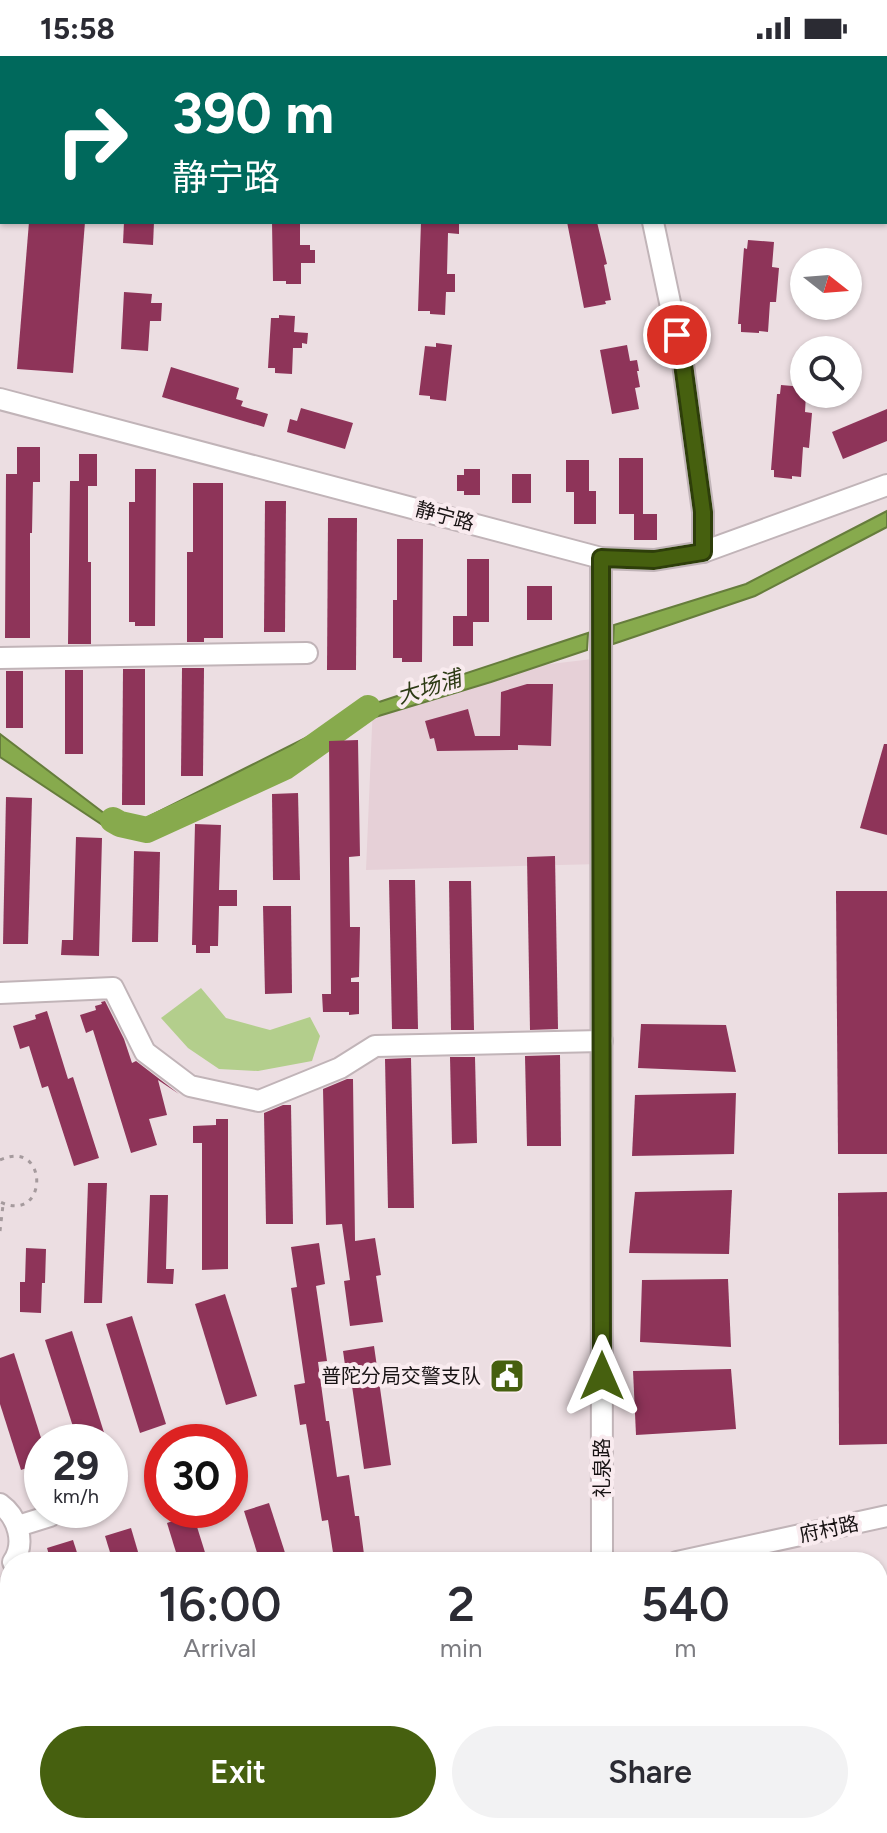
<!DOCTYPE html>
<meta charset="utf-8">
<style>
:root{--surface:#fff;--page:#f2f2f3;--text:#2b2b33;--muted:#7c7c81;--accent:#46600f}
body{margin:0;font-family:Figtree,"Noto Sans SC",sans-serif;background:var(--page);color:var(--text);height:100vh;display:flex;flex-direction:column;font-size:30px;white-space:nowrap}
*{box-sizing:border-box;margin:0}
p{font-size:26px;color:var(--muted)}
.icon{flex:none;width:44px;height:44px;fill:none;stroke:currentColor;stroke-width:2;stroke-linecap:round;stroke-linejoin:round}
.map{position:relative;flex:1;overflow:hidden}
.drawer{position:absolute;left:0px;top:1496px;width:888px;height:282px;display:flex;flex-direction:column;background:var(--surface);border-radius:32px 32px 0 0;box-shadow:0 2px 6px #0004}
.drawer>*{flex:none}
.hud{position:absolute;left:0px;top:0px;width:888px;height:168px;box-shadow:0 2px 6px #0004;background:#00695c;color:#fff;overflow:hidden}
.needle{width:52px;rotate:107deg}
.fabs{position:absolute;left:790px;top:192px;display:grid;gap:16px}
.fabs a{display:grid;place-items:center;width:72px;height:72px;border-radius:50%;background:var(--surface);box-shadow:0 2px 6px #0004;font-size:40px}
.speed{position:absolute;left:24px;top:1368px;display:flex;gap:16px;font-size:40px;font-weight:700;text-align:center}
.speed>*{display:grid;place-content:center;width:104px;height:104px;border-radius:50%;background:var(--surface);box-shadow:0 2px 6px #0004;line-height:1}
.speed small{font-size:20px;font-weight:400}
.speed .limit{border:12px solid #d22;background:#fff;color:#111}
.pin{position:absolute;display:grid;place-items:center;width:68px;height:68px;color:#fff;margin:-34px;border:4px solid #fff;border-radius:50%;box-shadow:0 2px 8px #0007}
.me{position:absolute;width:88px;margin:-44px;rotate:0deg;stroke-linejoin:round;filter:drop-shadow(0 0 6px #0008)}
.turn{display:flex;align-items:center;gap:28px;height:168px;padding:0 40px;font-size:36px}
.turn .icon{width:104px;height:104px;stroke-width:2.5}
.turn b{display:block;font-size:56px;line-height:68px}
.eta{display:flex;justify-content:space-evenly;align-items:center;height:136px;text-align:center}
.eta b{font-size:48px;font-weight:600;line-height:56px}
.primary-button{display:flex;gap:16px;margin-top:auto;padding:16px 40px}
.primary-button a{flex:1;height:92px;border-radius:48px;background:var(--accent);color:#fff;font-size:32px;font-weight:600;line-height:92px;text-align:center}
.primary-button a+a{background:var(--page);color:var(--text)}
.status{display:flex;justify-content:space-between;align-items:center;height:56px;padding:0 40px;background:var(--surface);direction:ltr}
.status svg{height:22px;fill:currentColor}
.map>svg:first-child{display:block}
.built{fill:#e6d0d7}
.green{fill:#b3ce8c}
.water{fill:#87aa4d;stroke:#667d3c;stroke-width:2}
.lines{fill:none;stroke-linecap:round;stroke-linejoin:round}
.river{stroke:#87aa4d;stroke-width:26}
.building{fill:#8e3459}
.minor-casing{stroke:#c1b4b8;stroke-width:24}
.major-casing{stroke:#904863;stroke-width:30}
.path{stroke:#a59a9d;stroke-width:3;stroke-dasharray:4 6;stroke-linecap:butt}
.minor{stroke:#fff;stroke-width:20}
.major{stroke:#e3a2bb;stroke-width:26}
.route-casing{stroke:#2e3e0a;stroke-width:20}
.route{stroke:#46600f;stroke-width:14}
.labels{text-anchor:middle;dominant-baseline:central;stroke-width:8;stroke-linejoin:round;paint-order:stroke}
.street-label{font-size:20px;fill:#181314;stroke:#f9ebef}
.poi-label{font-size:20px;fill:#181314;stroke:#f9ebef;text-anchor:end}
.water-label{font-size:22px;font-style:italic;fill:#2d3b15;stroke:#f9ebef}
</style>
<div class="status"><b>15:58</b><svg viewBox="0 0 49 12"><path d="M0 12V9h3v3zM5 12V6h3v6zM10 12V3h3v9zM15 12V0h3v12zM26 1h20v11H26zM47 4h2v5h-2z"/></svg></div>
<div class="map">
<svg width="887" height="1777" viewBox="0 0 887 1777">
<rect width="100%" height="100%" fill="#ecdee2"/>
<polygon class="built" points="601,602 601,808 366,814 373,648 492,615"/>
<polygon class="green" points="201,932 226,962 270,974 310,961 320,980 312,1005 258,1015 219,1013 188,992 161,962"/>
<g class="water">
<polygon points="887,455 887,471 755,540 613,588 614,569 746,528"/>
<polygon points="588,577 587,594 491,626 339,672 285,711 147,774 110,774 0,701 0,678 113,764 146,762 373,648"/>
</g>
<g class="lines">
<polyline class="river" points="113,764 120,768 147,774 285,711 368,652"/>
</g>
<g class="building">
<polygon points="29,166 85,166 73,317 17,313"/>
<polygon points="124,166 154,166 153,189 123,187"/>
<polygon points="272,166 300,166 300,189 310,189 310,194 315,194 315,207 301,207 301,228 286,228 286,225 273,225"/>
<polygon points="421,166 459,166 459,178 448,177 447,218 455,218 455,236 446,236 445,259 430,258 430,255 418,255"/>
<polygon points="567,166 597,166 607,208 604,209 611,244 605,245 606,248 584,252"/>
<polygon points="748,184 774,186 772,211 779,212 776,246 770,246 768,276 759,275 759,277 741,276 741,268 738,268 744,192 747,193"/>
<polygon points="124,236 152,238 151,247 162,247 161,265 150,265 148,295 121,293"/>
<polygon points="279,259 295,260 294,276 308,277 307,288 302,287 302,292 293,292 292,318 275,317 275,312 268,312 271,262 279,262"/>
<polygon points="436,287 452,289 446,345 430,343 430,340 419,339 425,290 436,291"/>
<polygon points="627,289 630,305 637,304 639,315 637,315 640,331 635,332 639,353 612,358 600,294"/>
<polygon points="171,311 239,332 236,343 243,345 241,350 268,358 264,371 162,341"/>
<polygon points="781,329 804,331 804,338 806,338 805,356 812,357 809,392 803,391 801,421 792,420 792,423 774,421 774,414 771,414 777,338 780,338"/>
<polygon points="301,352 353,367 345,393 287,376 290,363 297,365"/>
<polygon points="887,353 887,385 843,403 832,376"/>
<polygon points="17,391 40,391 40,426 33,426 32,477 30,477 30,582 5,582 6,418 17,418"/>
<polygon points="79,398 97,398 97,430 88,430 88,506 91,506 91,588 68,588 70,425 79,425"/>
<polygon points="619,402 643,402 643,458 657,458 657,484 634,484 634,458 619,458"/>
<polygon points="566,404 589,404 589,435 596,435 596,468 574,468 574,436 566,436"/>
<polygon points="135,413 156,413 155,570 135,570 135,566 129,566 129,446 135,446"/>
<polygon points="464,413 480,413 480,439 464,439 464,435 457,435 457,419 464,419"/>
<rect x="512" y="418" width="19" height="29"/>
<polygon points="193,427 223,427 223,582 204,582 204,586 187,586 187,496 193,496"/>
<polygon points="265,445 286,445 285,576 264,576"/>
<polygon points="328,462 357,462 356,614 327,614"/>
<polygon points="397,483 423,483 422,606 402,606 402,602 393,602 393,544 397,544"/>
<polygon points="467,503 489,503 489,566 473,566 473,590 453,590 453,560 467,560"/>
<rect x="527" y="530" width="25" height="34"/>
<polygon points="182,612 204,612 203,720 181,720"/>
<polygon points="123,613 145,613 145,749 122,749"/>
<rect x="65" y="614" width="18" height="84"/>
<rect x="6" y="615" width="17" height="57"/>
<polygon points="527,628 553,628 551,690 518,689 518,694 437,695 434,682 430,683 425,665 468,653 475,680 500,680 501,636"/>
<polygon points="358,684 360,800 349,801 350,871 360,871 359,921 351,922 351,926 359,926 359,958 349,959 349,956 323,956 322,938 331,938 329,685"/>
<polygon points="884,688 887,688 887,779 860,772"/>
<polygon points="298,737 300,824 273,824 272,738"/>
<polygon points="6,741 32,742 28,888 3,888"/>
<polygon points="195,768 221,769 219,834 237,834 237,850 219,850 218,890 210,890 210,897 196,897 196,889 192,889"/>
<polygon points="76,781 102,782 99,900 61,899 62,884 73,884"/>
<polygon points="134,795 160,796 158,886 132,886"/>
<polygon points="555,800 558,973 530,974 527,801"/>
<polygon points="389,824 415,824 418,973 392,973"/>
<polygon points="449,825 471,825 474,974 451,974"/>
<polygon points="836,835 887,835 887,1098 838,1098"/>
<polygon points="263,850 291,850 292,937 265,938"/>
<polygon points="105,945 124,983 132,1007 136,1005 179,1038 158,1024 167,1059 149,1063 157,1089 131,1097 93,974 86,977 80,959 96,954 95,950 102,948 101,946"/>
<polygon points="47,955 68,1023 73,1021 99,1102 74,1110 48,1030 42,1032 29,990 20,993 13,970 36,963 35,959"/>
<polygon points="641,968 726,969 736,1016 638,1012"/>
<polygon points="560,999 561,1090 527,1090 525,1000"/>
<polygon points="450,1001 475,1001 477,1087 452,1088"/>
<polygon points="409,1002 411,1002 414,1152 388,1152 385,1003"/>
<polygon points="347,1023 353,1023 355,1185 375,1182 381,1219 376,1220 383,1266 350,1270 344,1225 350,1224 342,1168 326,1169 323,1033"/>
<polygon points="736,1037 734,1098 632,1100 635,1039"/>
<polygon points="283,1049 291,1049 293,1168 266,1168 264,1057"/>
<polygon points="216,1063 228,1063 228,1213 202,1214 202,1087 193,1087 193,1070 216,1069"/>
<polygon points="88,1127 107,1127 102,1247 84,1247"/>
<polygon points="732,1134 729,1198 629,1197 635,1136"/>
<polygon points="887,1136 887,1388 839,1389 838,1137"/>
<polygon points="150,1139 168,1139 166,1213 174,1213 173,1228 147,1227"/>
<polygon points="319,1187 325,1228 316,1230 327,1305 318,1306 326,1365 329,1365 337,1421 349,1419 355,1460 359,1460 365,1506 339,1506 339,1502 334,1503 328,1464 322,1465 306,1368 300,1369 294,1329 305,1327 291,1232 297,1231 291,1191"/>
<polygon points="26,1192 46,1193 45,1227 42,1227 41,1257 20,1256 20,1226 25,1226"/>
<polygon points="728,1223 731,1291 640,1286 642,1224"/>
<polygon points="225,1238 257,1340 226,1349 195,1248"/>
<polygon points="132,1260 166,1368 140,1377 106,1268"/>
<polygon points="72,1275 107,1386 78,1386 45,1284"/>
<polygon points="374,1290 391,1409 364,1413 352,1330 348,1330 343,1295"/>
<polygon points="14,1297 42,1385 42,1407 21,1414 0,1348 0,1302"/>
<polygon points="731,1313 736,1373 636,1379 633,1315"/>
<polygon points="269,1447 288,1506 260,1506 244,1455"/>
<polygon points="193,1458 208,1506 179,1506 167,1467"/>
<polygon points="131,1472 141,1506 113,1506 105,1480"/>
<polygon points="73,1484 80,1506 51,1506 47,1492"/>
</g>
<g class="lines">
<defs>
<g id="minor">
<polyline points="611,2 612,0"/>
<polyline points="653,166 683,308 703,456 703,496"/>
<polyline points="0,343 601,502 654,504 703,496 887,429"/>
<polyline points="601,502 602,1506"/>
<polyline points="0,602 307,597"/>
<polyline points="0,937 113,932 145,996 190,1030 259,1045 340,1012 375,990 602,985"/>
<path d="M 0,1448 C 18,1461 26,1487 13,1506"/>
<polyline points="18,1470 50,1460"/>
<polyline points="677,1506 887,1460"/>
<polyline points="878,1724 886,1749 886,1777"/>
<polyline points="359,1777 360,1768"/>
<polyline points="593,1777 593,1768"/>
<polyline points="690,1777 692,1768"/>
</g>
<g id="major">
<polyline points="138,0 146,2"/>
<polyline points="306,0 314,2"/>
<polyline points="886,73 887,73"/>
<polyline points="886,131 887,131"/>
<polyline points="0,1617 10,1645"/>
<polyline points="0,1654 10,1680"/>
<polyline points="60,1768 64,1777"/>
</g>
</defs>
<use href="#minor" class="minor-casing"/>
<use href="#major" class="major-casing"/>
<g class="path">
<path d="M 0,1104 C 49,1081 49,1169 0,1146"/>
<polyline points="0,1175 3,1149"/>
<polyline points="2,1520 10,1533"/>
<polyline points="0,1586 10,1584"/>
</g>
<use href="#minor" class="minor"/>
<use href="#major" class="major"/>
</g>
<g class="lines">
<defs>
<polyline id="route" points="602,1320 601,502 654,504 703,496 703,456 683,308 677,279"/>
</defs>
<use href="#route" class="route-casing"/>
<use href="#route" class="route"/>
</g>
<defs>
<symbol id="civic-square" viewBox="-11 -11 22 22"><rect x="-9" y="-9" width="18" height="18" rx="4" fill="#46600f" stroke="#f9ebef"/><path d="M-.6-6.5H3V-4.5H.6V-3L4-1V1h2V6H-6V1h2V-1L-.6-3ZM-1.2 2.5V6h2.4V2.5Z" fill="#fff"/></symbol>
</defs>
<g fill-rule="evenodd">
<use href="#civic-square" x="487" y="1300" width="40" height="40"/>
</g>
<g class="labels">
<g class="street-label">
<text transform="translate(445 460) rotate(15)">静宁路</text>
<text transform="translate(602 1412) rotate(-90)">礼泉路</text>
<text transform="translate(829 1473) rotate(-12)">府村路</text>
</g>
<g class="poi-label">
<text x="481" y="1320">普陀分局交警支队</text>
</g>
<g class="water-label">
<text transform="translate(429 631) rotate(-17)">大场浦</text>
</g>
</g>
</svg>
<div class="fabs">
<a><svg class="needle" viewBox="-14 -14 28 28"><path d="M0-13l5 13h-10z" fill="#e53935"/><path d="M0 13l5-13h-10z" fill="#7c7c81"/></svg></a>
<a><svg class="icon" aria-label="search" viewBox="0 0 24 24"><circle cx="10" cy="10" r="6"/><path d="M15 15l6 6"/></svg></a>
</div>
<div class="speed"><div>29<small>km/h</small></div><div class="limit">30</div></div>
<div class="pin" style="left:677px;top:279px;background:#d93025"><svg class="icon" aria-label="arrive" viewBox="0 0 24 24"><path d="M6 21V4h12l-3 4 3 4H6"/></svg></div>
<svg class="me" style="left:602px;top:1320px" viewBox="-20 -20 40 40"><path d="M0-17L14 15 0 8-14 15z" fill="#46600f" stroke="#fff" stroke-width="4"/></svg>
<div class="hud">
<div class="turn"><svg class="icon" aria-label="right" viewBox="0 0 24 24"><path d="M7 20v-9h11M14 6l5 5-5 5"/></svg><div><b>390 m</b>静宁路</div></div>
</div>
<section class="drawer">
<div class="eta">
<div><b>16:00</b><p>Arrival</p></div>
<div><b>2</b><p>min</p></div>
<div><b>540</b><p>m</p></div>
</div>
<div class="primary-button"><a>Exit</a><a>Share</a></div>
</section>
</div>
